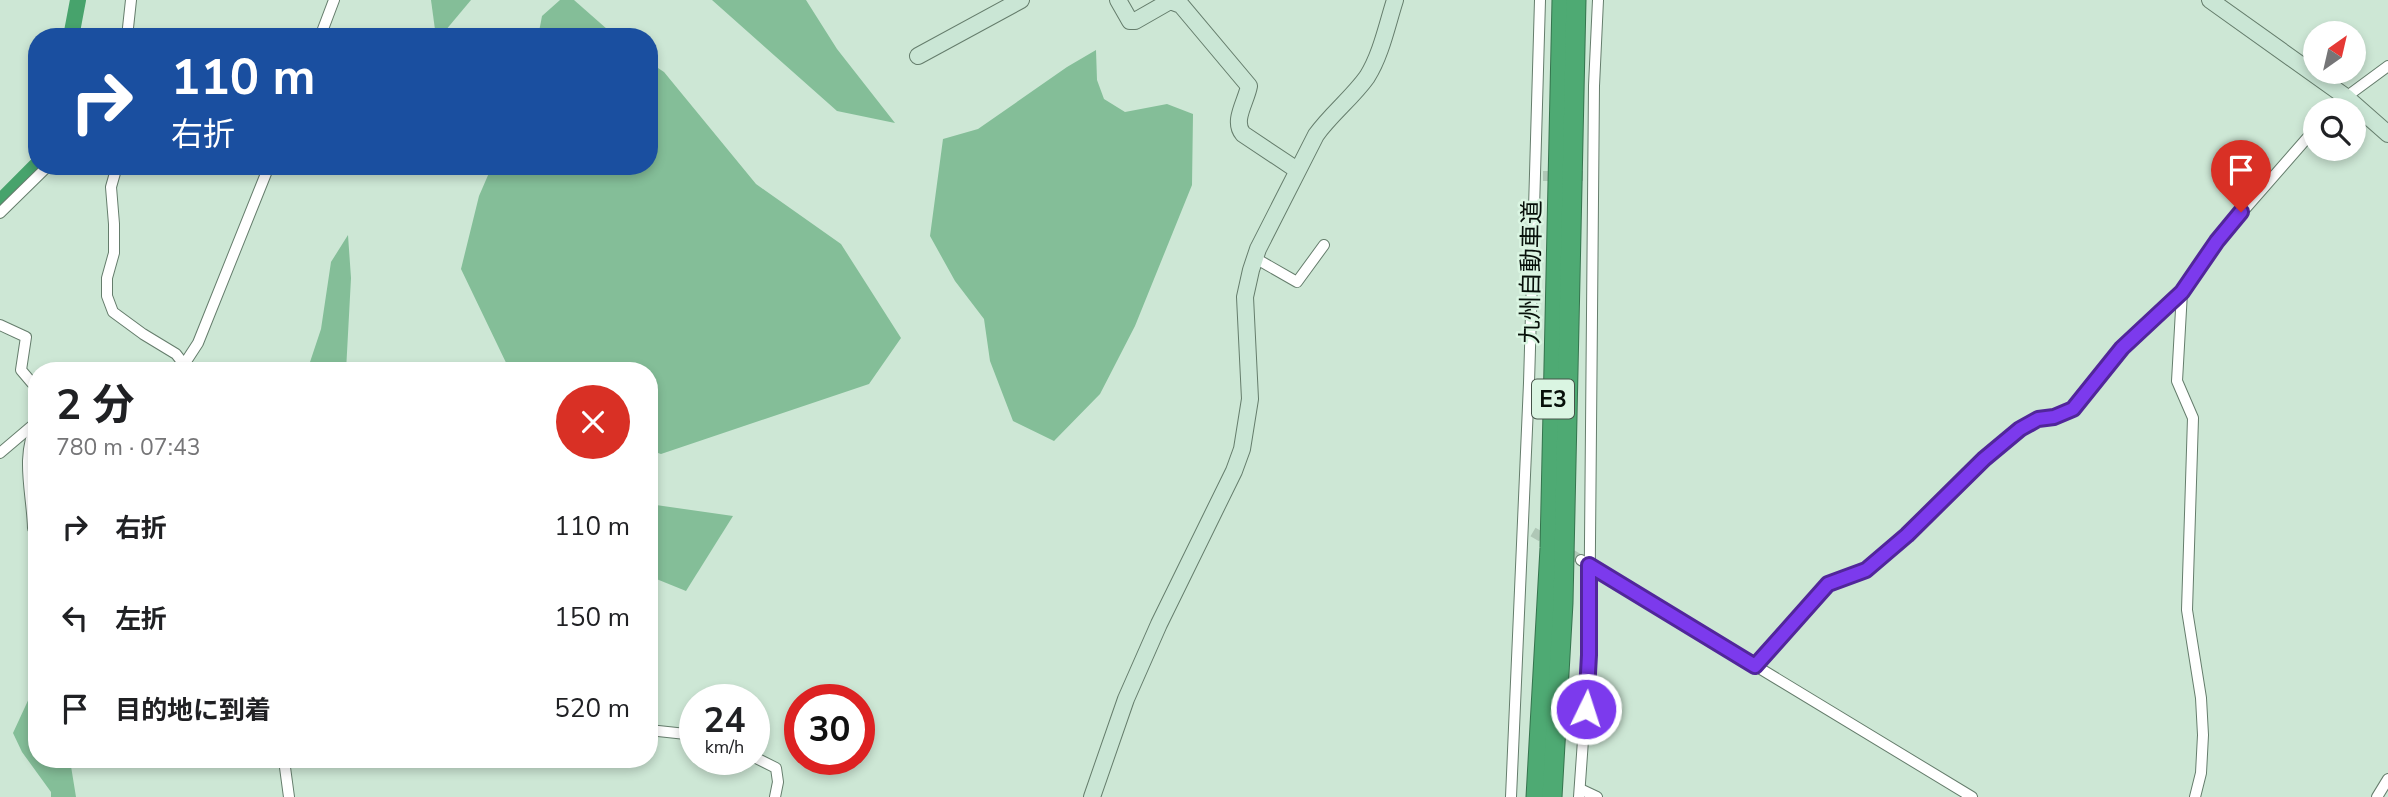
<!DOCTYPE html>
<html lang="ja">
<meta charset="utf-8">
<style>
:root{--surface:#fff;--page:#f6f6f6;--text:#202124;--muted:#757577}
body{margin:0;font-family:"Nunito Sans","Noto Sans JP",sans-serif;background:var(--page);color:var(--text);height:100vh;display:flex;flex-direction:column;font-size:26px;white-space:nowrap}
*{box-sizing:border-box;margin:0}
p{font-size:23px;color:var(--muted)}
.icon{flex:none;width:38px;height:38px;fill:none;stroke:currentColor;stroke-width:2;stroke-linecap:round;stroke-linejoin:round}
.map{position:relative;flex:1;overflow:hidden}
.details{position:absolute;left:28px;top:362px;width:630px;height:406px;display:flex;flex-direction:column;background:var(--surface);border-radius:28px;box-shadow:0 4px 10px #0003}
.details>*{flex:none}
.banner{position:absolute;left:28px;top:28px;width:630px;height:147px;border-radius:28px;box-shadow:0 4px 10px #0003;background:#1a4fa0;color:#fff;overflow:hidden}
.needle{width:46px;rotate:34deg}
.controls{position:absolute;left:2303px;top:21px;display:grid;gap:14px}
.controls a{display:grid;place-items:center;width:63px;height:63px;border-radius:50%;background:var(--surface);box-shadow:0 4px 10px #0003;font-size:35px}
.speed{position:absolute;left:679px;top:684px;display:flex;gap:14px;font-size:35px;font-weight:700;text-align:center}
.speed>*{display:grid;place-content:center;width:91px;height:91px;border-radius:50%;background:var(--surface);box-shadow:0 4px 10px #0003;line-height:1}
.speed small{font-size:18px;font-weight:400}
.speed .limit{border:10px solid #d22;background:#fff;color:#111}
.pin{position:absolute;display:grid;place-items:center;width:60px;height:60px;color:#fff;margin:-72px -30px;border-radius:50% 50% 50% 0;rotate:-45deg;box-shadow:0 0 7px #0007}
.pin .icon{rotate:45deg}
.me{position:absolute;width:77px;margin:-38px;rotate:4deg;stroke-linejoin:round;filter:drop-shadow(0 0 5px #0008)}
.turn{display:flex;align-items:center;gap:24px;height:147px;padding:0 28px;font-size:32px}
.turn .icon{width:91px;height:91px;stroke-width:2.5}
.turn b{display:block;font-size:49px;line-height:60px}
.round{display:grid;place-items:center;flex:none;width:74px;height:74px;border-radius:37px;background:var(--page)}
.head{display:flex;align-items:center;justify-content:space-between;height:119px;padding:0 28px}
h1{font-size:42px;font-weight:700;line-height:52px}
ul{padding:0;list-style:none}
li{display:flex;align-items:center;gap:21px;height:91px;padding:0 28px}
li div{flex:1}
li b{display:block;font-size:26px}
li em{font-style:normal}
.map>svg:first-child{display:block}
.green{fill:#84be98}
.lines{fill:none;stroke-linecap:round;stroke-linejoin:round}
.river{stroke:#47a36c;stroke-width:16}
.street-tunnel{stroke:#afc7b6;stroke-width:10;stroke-dasharray:10 5;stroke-linecap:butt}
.street-casing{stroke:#657d6c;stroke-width:12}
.secondary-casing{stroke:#657d6c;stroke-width:18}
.highway-casing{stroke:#35744e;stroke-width:21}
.street{stroke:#fff;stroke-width:10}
.secondary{stroke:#cae6d5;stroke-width:16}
.highway{stroke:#4eaa73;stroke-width:19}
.route-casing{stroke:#51269a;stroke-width:18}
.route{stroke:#7c3aed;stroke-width:12}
.labels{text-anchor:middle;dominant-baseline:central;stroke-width:5;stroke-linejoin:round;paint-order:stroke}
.shield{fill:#daf5e2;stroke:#46544a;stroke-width:2}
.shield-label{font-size:23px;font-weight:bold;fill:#060f09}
.street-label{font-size:24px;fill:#060f09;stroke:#daf5e2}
</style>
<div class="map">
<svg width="2388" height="797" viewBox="0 0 2388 797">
<rect width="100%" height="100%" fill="#cde7d5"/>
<g class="green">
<polygon points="431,0 471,0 440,37 436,37"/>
<polygon points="560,0 574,0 616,37 538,37 542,16"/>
<polygon points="712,0 806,0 837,49 895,123 837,111"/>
<polygon points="1096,50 1097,80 1104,99 1125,112 1167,104 1193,114 1192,185 1135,326 1100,394 1054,441 1013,421 990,361 984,319 955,281 930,236 943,139 978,129 1067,67"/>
<polygon points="649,62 664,72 756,184 841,244 901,338 869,384 661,454 649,450 649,371 510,371 461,269 479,196 492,166 649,166"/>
<polygon points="348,235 351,278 346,371 307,371 321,329 331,262"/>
<polygon points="649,504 733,516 686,591 649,576"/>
<polygon points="37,681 37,760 70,760 76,797 51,797 51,792 22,752 13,733"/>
</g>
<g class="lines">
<g class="river">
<polyline points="71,37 78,0"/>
<polyline points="0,202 37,165"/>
</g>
<g class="street-tunnel">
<polyline points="1543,176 1587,176"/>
<polyline points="1533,532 1581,560"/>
</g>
<defs>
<g id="street">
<polyline points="127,37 131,0"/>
<polyline points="320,37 334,0"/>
<polyline points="2333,110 2346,97 2388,66"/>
<polyline points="117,166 111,187 114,224 114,253 107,278 107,296 113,312 143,334 176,354 189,371"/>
<polyline points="0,213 48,166"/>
<polyline points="1255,258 1297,282 1324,245"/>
<polyline points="2182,292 2177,381 2193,418 2187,610 2201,698 2203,735 2201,773 2195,797"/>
<polyline points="0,325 26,337 21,370 32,383 37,383"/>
<polyline points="185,363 198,343 269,166"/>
<polyline points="0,453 33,425"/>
<path d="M 33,528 C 32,492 20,457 37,423"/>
<polyline points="1581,560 1972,797"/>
<polyline points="1755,666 1828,584 1865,570 1907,535 1985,459 2020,429 2038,419 2054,417 2073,409 2122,348 2182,292 2217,241 2315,129"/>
<polyline points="649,730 695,735"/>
<polyline points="754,757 776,768 778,782 775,797"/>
<polyline points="284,760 289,797"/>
<polyline points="1580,789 1597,797"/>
<polyline points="1511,797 1529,383 1540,0"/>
<polyline points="1579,797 1589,655 1594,86 1598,0"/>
<polyline points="2377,797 2388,779"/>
</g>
<g id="secondary">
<path d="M 1118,0 L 1130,21 L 1135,21 L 1170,1 L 1181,5 L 1249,86 C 1246,102 1232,121 1243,134 L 1297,170"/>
<polyline points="2210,0 2346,97 2388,134"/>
<polyline points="918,56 1021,0"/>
<path d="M 1092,797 L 1126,699 L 1159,624 L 1234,471 L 1242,449 L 1250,399 L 1245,297 L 1251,270 L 1258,249 L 1316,135 C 1331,114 1352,98 1367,77 C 1381,55 1387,25 1395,0"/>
</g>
<g id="highway">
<polyline points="1536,797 1550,548 1562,0"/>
<polyline points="1552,797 1563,603 1576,0"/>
</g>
</defs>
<use href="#street" class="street-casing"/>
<use href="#secondary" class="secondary-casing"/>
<use href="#highway" class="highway-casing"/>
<use href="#street" class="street"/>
<use href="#secondary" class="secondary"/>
<use href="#highway" class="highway"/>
</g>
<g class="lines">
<defs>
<polyline id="route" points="1586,709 1589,655 1589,565 1755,666 1828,584 1866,570 1907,535 1984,459 2020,429 2038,419 2054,417 2073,409 2122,348 2182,292 2217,241 2241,212"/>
</defs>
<use href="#route" class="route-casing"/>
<use href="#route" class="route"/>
</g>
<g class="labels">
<rect class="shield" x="1532" y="379.5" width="42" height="39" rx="5"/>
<g class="shield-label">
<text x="1553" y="399">E3</text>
</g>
<g class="street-label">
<text transform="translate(1531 272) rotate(-89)">九州自動車道</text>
</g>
</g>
</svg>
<div class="controls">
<a><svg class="needle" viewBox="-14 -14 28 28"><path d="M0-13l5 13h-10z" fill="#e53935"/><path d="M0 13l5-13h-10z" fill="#757577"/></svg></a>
<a><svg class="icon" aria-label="search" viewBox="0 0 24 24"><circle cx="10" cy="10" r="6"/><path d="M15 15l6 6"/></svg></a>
</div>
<div class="speed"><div>24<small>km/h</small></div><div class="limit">30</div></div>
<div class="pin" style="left:2241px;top:212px;background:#d93025"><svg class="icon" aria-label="arrive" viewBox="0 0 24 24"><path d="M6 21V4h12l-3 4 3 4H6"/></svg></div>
<svg class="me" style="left:1586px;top:709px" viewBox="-20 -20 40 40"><circle r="17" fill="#7c3aed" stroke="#fff" stroke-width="3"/><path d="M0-11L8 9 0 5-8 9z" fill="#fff"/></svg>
<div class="banner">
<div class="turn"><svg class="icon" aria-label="right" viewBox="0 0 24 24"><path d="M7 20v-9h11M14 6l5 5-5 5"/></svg><div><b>110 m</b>右折</div></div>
</div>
<section class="details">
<div class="head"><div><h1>2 分</h1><p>780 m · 07:43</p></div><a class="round" style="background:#d93025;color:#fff"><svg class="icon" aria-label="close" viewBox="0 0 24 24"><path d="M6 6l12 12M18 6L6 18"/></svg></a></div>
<ul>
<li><svg class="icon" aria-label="right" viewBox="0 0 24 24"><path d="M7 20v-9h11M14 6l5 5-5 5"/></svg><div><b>右折</b></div><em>110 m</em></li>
<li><svg class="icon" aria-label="left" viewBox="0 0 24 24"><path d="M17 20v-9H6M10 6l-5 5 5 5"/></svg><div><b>左折</b></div><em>150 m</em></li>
<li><svg class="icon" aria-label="arrive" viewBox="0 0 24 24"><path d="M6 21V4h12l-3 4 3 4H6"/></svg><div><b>目的地に到着</b></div><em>520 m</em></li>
</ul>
</section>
</div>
